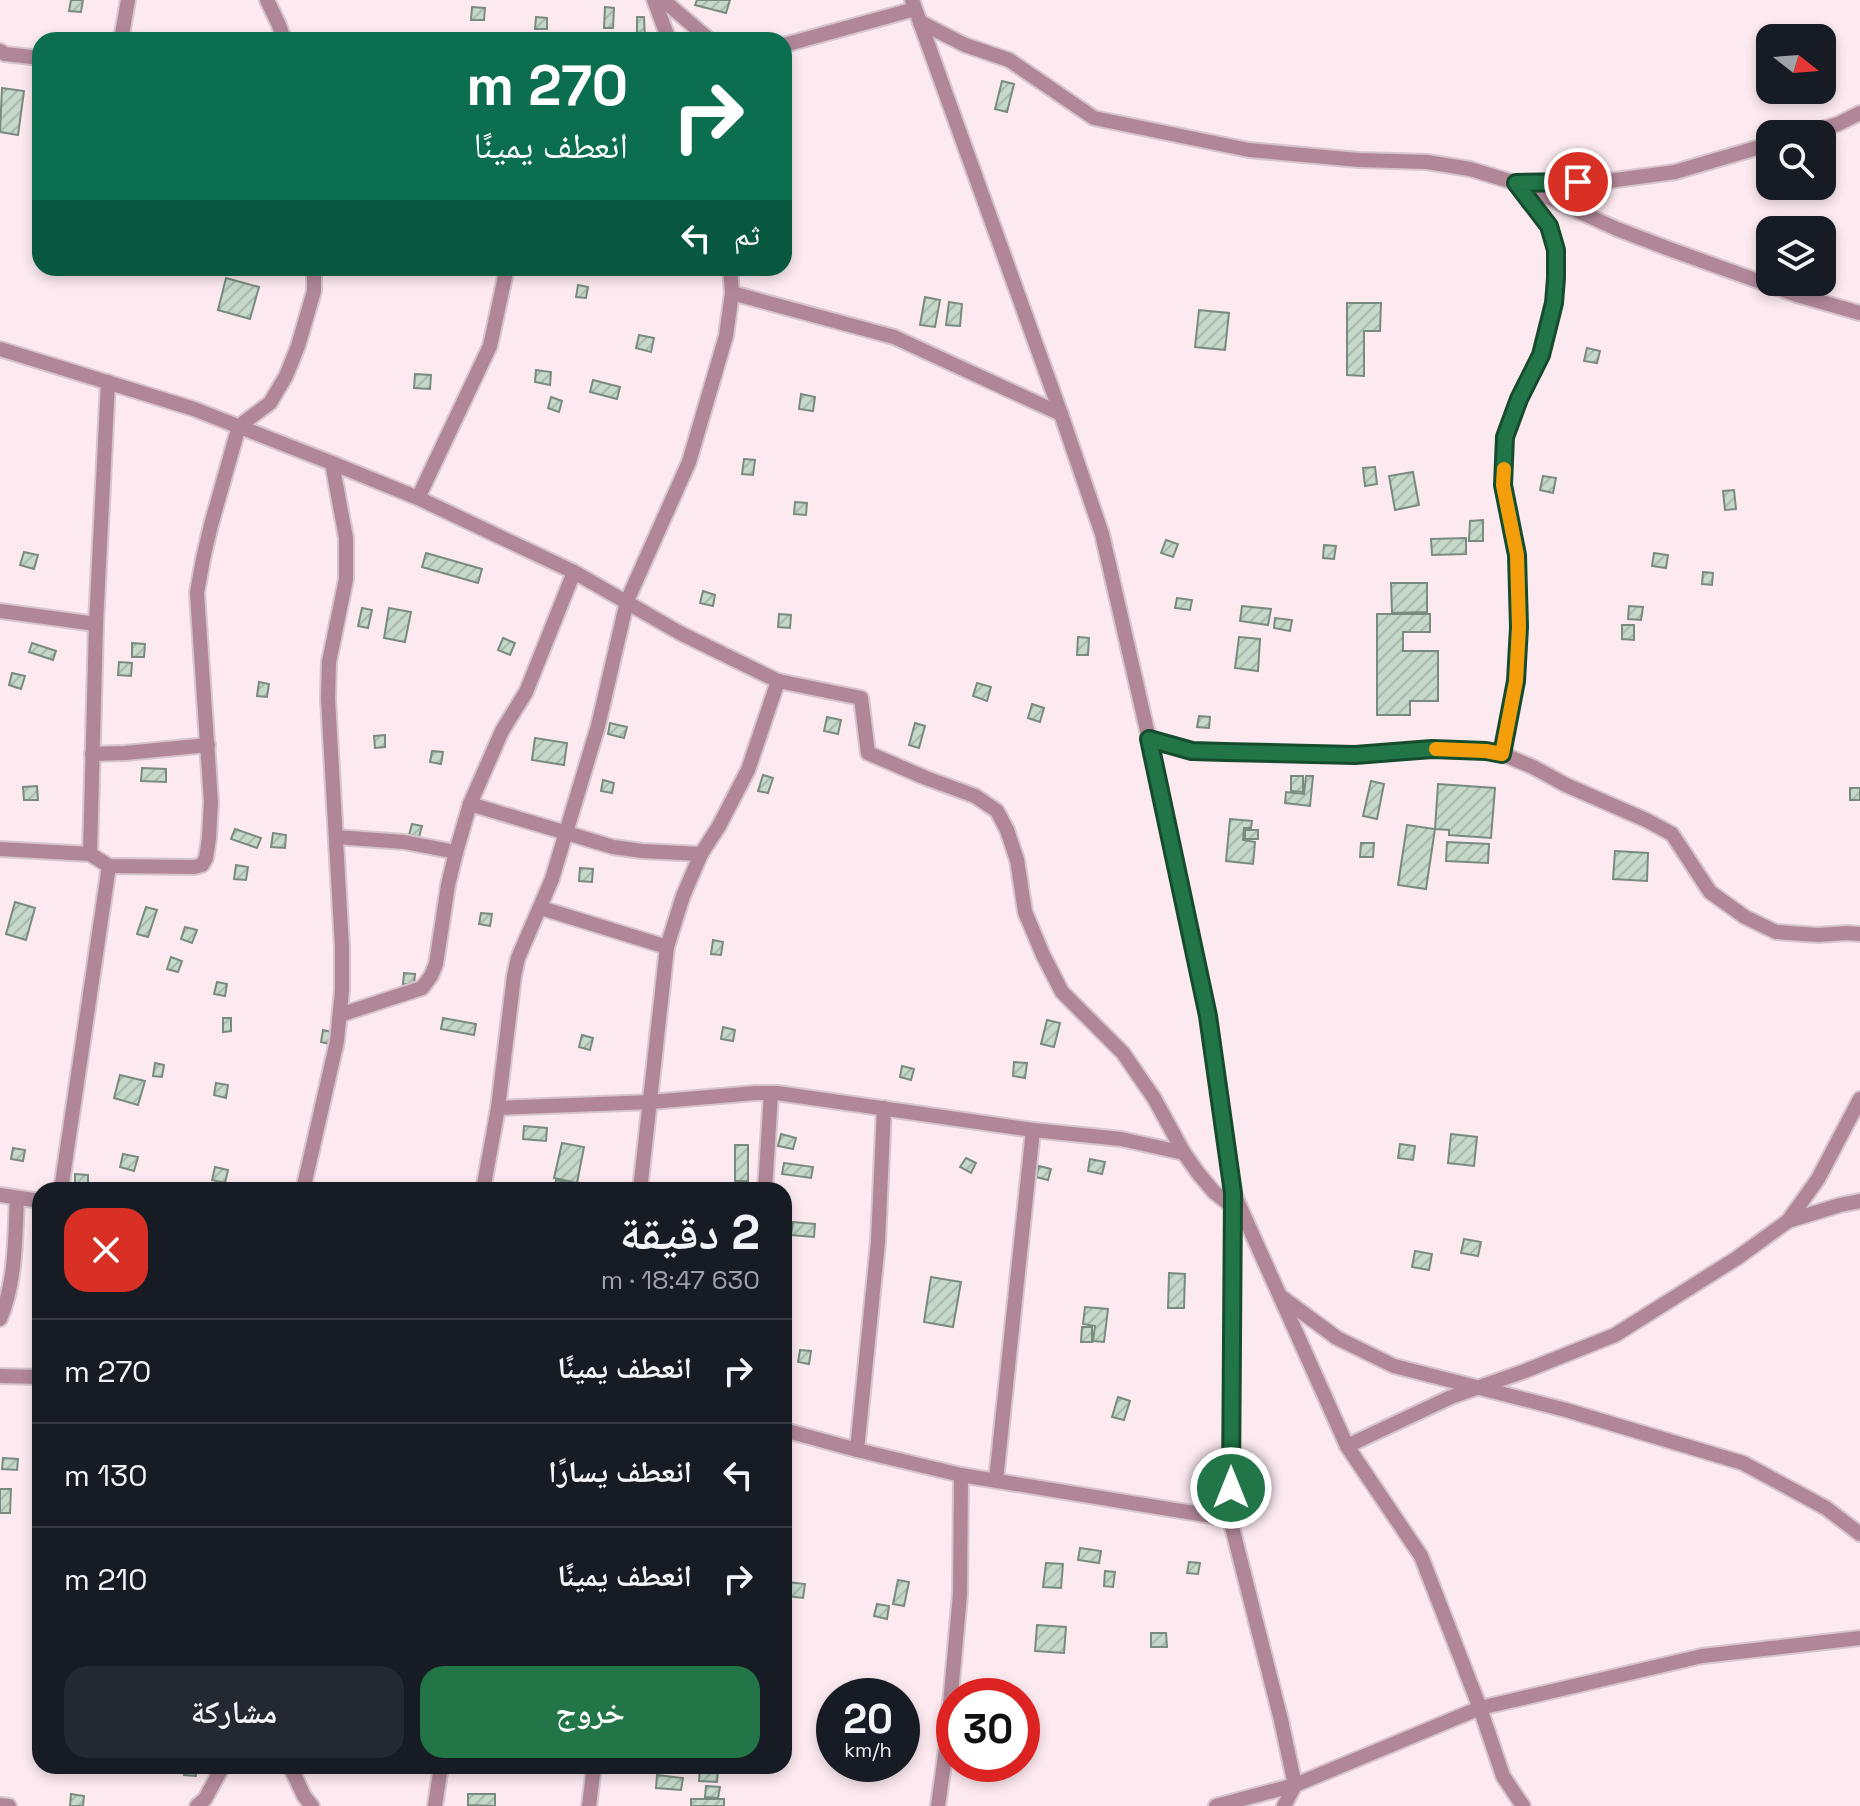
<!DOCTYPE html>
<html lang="ar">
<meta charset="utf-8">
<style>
:root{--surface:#171b24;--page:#242831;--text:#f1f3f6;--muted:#9ea1a6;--line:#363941;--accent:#217546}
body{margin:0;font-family:"Space Grotesk","Noto Naskh Arabic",sans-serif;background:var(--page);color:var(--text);direction:rtl;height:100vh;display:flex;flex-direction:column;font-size:30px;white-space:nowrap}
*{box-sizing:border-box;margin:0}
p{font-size:26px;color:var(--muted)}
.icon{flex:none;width:44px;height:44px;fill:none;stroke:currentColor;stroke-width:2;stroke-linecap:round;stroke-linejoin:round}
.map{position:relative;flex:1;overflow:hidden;direction:ltr}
.panel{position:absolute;left:32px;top:1182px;width:760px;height:592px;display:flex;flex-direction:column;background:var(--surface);border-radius:24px;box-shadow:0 4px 12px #0003;direction:rtl}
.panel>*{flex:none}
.guide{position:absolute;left:32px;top:32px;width:760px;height:244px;border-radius:24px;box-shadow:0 4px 12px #0003;direction:rtl;background:#0b6e4f;color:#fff;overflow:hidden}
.needle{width:52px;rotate:107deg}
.fabs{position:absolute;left:1756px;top:24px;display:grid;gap:16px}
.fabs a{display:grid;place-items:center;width:80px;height:80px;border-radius:16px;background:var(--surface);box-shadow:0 4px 12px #0003;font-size:40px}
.speed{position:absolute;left:816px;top:1678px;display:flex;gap:16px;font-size:40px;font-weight:700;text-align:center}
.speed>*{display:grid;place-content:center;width:104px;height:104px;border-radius:50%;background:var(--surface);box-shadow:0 4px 12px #0003;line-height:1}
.speed small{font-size:20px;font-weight:400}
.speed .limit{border:12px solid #d22;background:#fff;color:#111}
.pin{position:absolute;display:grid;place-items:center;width:68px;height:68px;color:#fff;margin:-34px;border:4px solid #fff;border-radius:50%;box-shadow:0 2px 8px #0007}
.me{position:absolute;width:88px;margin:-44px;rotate:0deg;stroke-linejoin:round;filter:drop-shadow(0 0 6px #0008)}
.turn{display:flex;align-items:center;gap:28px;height:168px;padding:0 32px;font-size:36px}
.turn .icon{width:104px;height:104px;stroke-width:2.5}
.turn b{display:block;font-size:56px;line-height:68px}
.then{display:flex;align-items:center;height:76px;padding:0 32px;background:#0003;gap:16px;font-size:30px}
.round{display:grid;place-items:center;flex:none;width:84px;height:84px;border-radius:24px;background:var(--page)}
.overview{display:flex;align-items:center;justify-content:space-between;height:136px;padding:0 32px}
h1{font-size:48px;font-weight:600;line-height:60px}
.cta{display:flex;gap:16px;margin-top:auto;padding:16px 32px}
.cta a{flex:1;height:92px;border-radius:24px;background:var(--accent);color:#fff;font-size:32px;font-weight:600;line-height:92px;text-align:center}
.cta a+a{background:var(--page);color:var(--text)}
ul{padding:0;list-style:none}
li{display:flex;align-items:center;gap:24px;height:104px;padding:0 32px;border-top:2px solid var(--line)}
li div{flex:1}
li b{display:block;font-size:30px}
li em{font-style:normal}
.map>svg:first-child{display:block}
.building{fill:url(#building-hatch);stroke:#798b7e;stroke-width:2}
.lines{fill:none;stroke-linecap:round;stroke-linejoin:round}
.street-casing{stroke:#d6c5cc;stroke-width:18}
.street{stroke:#b18798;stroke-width:14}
.route-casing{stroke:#154c2e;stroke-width:20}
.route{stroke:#217546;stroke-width:14}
.slow{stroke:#f59e0b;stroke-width:14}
</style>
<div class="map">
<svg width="1860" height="1806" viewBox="0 0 1860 1806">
<defs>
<pattern id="building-hatch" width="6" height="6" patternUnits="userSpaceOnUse" patternTransform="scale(2)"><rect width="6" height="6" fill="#c5d8ca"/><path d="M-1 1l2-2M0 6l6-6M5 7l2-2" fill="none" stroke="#a9b9ad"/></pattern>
</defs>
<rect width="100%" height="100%" fill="#fdeaf1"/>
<g class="building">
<polygon points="71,0 83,0 81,12 69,11"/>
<polygon points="697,0 730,0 726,13 695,5"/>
<polygon points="472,7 485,8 484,20 471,20"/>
<polygon points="605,7 614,8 613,28 604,28"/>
<polygon points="536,17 547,18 547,29 535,29"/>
<polygon points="637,17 644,17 645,38 637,38"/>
<polygon points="1002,81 1014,84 1007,112 995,109"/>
<polygon points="2,88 24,91 18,135 0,132"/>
<polygon points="226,278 259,287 250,319 218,310"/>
<polygon points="578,285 588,287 586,298 576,297"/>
<polygon points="925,297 940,300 935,327 920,325"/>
<polygon points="949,302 962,304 960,326 946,325"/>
<polygon points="1347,303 1381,303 1380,331 1364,331 1364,376 1347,375"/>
<polygon points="1199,310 1229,313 1225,350 1195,347"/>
<polygon points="639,335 654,338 651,352 636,348"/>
<polygon points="1587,348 1600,351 1597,363 1584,361"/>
<polygon points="536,370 551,372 550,385 535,382"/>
<polygon points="415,374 431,375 430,389 414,388"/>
<polygon points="593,380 620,387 617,399 590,392"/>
<polygon points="801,394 815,397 813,411 799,409"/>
<polygon points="551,397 562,401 559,412 548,408"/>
<polygon points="744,459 755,460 753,475 742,474"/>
<polygon points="1375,467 1377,484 1365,486 1363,468"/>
<polygon points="1413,472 1419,505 1395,510 1389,476"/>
<polygon points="1543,476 1556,478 1553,493 1540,490"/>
<polygon points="1734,490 1736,509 1725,510 1723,491"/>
<polygon points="795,502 807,503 806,515 794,514"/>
<polygon points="1483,520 1483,541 1469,541 1470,521"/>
<polygon points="1466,538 1466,554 1432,555 1431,539"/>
<polygon points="1166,540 1178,544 1173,557 1161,553"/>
<polygon points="1324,545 1336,546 1334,559 1323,558"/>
<polygon points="24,552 38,555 34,569 20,565"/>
<polygon points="426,553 482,569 478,583 422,567"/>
<polygon points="1654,553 1668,555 1666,568 1652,566"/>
<polygon points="1703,572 1713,573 1712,585 1702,584"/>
<polygon points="1391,583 1427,583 1427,612 1392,613"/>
<polygon points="703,591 715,595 713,606 700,603"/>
<polygon points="1177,598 1192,600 1190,610 1175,608"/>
<polygon points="1242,606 1271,609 1268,625 1240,621"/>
<polygon points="1629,606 1643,607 1641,620 1628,619"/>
<polygon points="362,608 372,610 368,628 358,626"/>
<polygon points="389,608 411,612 405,642 384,638"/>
<polygon points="779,614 791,615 790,628 778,627"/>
<polygon points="1377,614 1430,614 1430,632 1403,632 1403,651 1438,651 1438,701 1410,701 1410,715 1377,715"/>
<polygon points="1275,618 1292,620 1290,631 1274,628"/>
<polygon points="1622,625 1634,625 1634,640 1622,639"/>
<polygon points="1078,637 1089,638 1088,655 1077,655"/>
<polygon points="1239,637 1260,639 1258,671 1235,668"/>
<polygon points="503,638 515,643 510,655 498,650"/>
<polygon points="32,643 56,651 53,660 29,652"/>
<polygon points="132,643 145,644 144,657 132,657"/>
<polygon points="119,662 132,663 131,676 118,675"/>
<polygon points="12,673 25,676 21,689 9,685"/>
<polygon points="259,682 269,684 267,697 257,696"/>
<polygon points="977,683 991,687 987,701 973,696"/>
<polygon points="1032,704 1044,708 1040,722 1028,718"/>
<polygon points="1199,716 1210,717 1209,728 1197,727"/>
<polygon points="827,717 841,720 838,734 824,731"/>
<polygon points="610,723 627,727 624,738 608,734"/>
<polygon points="915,723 925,726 919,748 909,745"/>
<polygon points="385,735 385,747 375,748 374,736"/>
<polygon points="535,738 567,743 564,765 532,760"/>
<polygon points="432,751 443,752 441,764 430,762"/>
<polygon points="142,768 166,769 166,782 141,781"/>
<polygon points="763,775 773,778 768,793 758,791"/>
<polygon points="1291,776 1303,776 1303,792 1291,791"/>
<polygon points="1306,776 1313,776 1310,806 1285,803 1286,792 1304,794"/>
<polygon points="603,780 614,783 612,793 601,791"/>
<polygon points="1371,781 1384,784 1377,819 1363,816"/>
<polygon points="1438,784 1495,788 1491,838 1449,835 1449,830 1435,829"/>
<polygon points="37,786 38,800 24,800 23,787"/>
<rect x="1850" y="788" width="10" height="12"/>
<polygon points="1230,819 1252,821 1251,828 1244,828 1243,840 1255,842 1253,864 1226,861"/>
<polygon points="412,824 422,826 419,837 409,835"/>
<polygon points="1407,825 1435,829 1426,889 1398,885"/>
<polygon points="235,829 261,838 257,848 231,839"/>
<rect x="1245" y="830" width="13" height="9"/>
<polygon points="273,833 286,835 285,848 271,847"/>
<polygon points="1447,842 1489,844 1488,863 1446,861"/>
<polygon points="1361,843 1374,843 1373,857 1360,857"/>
<polygon points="1615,851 1648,853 1647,881 1613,879"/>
<polygon points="236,865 248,867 246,880 234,879"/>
<polygon points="580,868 593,869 592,882 579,881"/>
<polygon points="15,902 35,908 26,940 6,934"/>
<polygon points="146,907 157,910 148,937 137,934"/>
<polygon points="481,913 492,914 490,926 479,924"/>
<polygon points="185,927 197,930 192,943 181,939"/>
<polygon points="713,940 723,942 721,955 711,954"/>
<polygon points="171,957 182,961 178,972 167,969"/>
<polygon points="404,973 415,974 414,985 403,984"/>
<polygon points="217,982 227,984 225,996 214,994"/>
<polygon points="223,1018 231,1018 231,1031 223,1032"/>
<polygon points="443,1018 476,1024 474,1035 441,1029"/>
<polygon points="1047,1020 1060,1023 1054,1047 1041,1044"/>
<polygon points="723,1027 735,1030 733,1041 721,1039"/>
<polygon points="323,1030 336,1033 333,1045 321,1042"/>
<polygon points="582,1035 593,1038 590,1050 579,1047"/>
<polygon points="1014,1062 1027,1063 1025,1078 1013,1076"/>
<polygon points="155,1063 164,1065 162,1077 153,1076"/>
<polygon points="902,1066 914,1069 911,1080 900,1077"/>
<polygon points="120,1075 145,1081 138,1105 114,1098"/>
<polygon points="216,1083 228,1085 226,1098 214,1095"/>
<polygon points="524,1126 547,1128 546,1141 523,1139"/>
<polygon points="781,1134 796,1138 793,1149 778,1146"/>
<polygon points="1451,1134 1477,1137 1474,1166 1448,1163"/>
<polygon points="562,1143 584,1147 577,1183 554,1178"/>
<polygon points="1400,1144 1415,1146 1413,1160 1398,1158"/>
<rect x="735" y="1145" width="13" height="36"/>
<polygon points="13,1148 25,1150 23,1161 11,1159"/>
<polygon points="123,1154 138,1157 134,1171 120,1167"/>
<polygon points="966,1158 976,1163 971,1173 960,1167"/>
<polygon points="1090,1159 1105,1162 1102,1174 1088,1171"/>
<polygon points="784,1163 813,1167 811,1178 782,1174"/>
<polygon points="1039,1166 1051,1169 1048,1180 1036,1177"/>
<polygon points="215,1167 228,1170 225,1183 212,1180"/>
<polygon points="75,1174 88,1175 88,1187 75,1187"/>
<polygon points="556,1180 579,1185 577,1190 554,1190"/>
<polygon points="793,1222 815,1224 814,1237 791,1235"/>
<polygon points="1464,1239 1481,1242 1478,1256 1461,1253"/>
<polygon points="1415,1251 1432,1254 1429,1270 1412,1267"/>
<polygon points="1169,1273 1185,1274 1184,1308 1168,1308"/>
<polygon points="931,1277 961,1282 953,1327 924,1322"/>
<polygon points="1085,1307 1108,1309 1104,1342 1093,1341 1095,1326 1083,1324"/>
<polygon points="1082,1327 1092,1327 1092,1342 1081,1342"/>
<polygon points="800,1350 811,1351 809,1364 798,1362"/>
<polygon points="1118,1397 1130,1401 1124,1420 1112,1417"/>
<polygon points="3,1458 18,1459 17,1470 2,1469"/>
<polygon points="0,1489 11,1489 10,1513 0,1513"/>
<polygon points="1080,1548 1101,1551 1099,1563 1078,1560"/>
<polygon points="1189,1562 1200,1563 1198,1574 1187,1573"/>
<polygon points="1046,1563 1063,1564 1061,1588 1043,1587"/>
<polygon points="1105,1571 1115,1572 1113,1587 1104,1586"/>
<polygon points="898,1580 909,1582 904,1606 893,1604"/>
<polygon points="788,1582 805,1584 803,1598 786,1596"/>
<polygon points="877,1604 889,1606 887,1619 874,1616"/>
<polygon points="1037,1625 1066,1627 1064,1653 1035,1651"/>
<polygon points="1151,1633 1166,1633 1167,1647 1151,1647"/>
<polygon points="185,1766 197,1766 196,1776 184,1775"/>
<polygon points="700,1768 718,1770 717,1782 699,1781"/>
<polygon points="657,1775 683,1778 681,1790 656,1788"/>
<polygon points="706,1786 720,1787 718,1798 705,1797"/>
<polygon points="71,1794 84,1796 83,1806 70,1806"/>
<polygon points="468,1794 495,1794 495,1806 468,1805"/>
<rect x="691" y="1799" width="33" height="7"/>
</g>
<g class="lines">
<defs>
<g id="street">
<polyline points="267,0 279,25 284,40"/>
<polyline points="654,0 669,40"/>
<polyline points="663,0 710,40"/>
<polyline points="912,0 1061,414 1102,534 1149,739 1208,1016 1233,1193 1230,1519 1281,1720 1295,1785 1284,1806"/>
<polyline points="920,22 965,45 1009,60 1094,118 1249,150 1359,160 1427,162 1470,169 1516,183 1617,229 1672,250 1797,295 1860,313"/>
<polyline points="121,40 128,0"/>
<polyline points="784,45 915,9"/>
<polyline points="0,51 5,54 40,58"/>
<polyline points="1805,134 1838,124 1860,113"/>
<polyline points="1521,183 1608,181 1675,172 1770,144"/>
<polyline points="732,293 894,337 1061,414"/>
<polyline points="0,349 194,409 332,463 418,498 574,572 680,633 778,681 861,698 868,753 926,778 975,796 997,811 1007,830 1017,860 1025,912 1043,955 1062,992 1123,1053 1154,1098 1184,1153 1198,1173 1214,1192 1233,1207"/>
<polyline points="418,498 490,346 505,277 505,268"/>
<polyline points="0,611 96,624"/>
<polyline points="1149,739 1192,751 1225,752 1355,755 1432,749 1486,751 1502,754 1533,767 1566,785 1646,820 1672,834 1710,892 1745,917 1776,932 1818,935 1847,933 1860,934"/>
<polyline points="92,754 125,753 208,745"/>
<polyline points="1502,754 1516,681 1519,627 1517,555 1503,485 1505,437 1519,399 1541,355 1554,303 1556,278 1556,250 1549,226 1519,187"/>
<polyline points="470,804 613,847 642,851 701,854"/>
<polyline points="336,837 404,842 456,852"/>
<polyline points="0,849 90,854 109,866 194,867 202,865 206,858 209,838 211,802 197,593 203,559 211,525 239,426 270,403 286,376 298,346 314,291 314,268"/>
<polyline points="90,854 96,624 108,382"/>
<polyline points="541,908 667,947"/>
<polyline points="340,1015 422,988 431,976 436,964 448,885 456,852 470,804 502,731 526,692 574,572"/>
<polyline points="498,1108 651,1102 755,1093 777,1093 1033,1130 1121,1139 1184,1153"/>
<polyline points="61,1190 109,866"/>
<polyline points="303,1190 337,1041 342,990 342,947 328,699 329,662 346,579 346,538 332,463"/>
<polyline points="483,1190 498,1108 514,976 518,958 552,879 598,726 627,601 689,462 726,336 732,293 730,268"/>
<polyline points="640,1190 667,947 683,896 701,854 719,826 748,770 778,681"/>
<polyline points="765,1190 771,1093"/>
<polyline points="0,1195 40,1201"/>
<polyline points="1236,1198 1347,1446 1421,1556 1480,1708 1503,1776 1523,1806"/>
<polyline points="1788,1221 1840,1205 1860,1201"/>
<polyline points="1280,1296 1337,1338 1394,1366 1566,1410 1743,1463 1826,1508 1860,1534"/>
<path d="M 0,1319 C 16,1282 15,1238 17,1198"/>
<polyline points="0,1376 40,1377"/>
<polyline points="784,1430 857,1450 961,1475 1230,1519"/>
<polyline points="1347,1446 1451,1397 1525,1371 1615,1335 1737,1258 1788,1221 1818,1179 1860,1099"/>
<polyline points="857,1450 878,1242 884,1108"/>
<polyline points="996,1480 1033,1130"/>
<polyline points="290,1766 304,1796 312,1806"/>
<polyline points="0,1805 9,1806"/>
<polyline points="197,1806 205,1799 223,1766"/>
<polyline points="435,1806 441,1766"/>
<polyline points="589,1806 594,1766"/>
<polyline points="938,1806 946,1749 960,1594 961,1475"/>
<polyline points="1216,1806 1295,1785 1480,1708 1702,1656 1860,1638"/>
</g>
</defs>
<use href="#street" class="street-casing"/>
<use href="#street" class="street"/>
</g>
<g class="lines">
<defs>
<polyline id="route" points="1231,1488 1233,1193 1208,1016 1149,739 1192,751 1225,752 1355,755 1432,749 1486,751 1502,754 1516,681 1519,627 1517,555 1503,485 1505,437 1519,399 1541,355 1554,303 1556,278 1556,250 1549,226 1516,183 1578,182"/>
</defs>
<use href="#route" class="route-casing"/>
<use href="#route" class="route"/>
<polyline class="slow" points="1436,749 1486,751 1502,754 1516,681 1519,627 1517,555 1503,485 1504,469"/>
</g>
</svg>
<div class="fabs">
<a><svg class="needle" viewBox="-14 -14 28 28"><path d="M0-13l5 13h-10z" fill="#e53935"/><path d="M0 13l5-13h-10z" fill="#9ea1a6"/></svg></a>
<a><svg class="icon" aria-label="search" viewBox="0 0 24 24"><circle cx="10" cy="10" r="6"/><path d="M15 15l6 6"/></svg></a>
<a><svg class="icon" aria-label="layers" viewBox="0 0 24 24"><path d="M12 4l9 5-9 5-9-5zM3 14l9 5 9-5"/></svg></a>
</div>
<div class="speed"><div>20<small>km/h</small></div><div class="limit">30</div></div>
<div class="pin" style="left:1578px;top:182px;background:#d93025"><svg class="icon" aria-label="arrive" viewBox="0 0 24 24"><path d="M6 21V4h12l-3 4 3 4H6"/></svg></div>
<svg class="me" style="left:1231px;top:1488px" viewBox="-20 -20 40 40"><circle r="17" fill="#217546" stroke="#fff" stroke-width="3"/><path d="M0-11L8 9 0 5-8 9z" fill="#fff"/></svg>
<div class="guide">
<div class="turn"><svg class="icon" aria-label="right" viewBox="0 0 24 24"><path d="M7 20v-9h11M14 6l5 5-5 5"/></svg><div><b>270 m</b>انعطف يمينًا</div></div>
<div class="then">ثم<svg class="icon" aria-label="left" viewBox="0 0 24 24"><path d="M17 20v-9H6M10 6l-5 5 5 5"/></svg></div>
</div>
<section class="panel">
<div class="overview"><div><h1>2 دقيقة</h1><p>630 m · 18:47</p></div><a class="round" style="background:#d93025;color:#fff"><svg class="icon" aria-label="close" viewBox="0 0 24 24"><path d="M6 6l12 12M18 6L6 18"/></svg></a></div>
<ul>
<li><svg class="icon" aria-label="right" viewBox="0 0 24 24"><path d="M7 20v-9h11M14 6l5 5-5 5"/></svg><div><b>انعطف يمينًا</b></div><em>270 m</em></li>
<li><svg class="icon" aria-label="left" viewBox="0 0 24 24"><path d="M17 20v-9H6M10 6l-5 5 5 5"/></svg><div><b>انعطف يسارًا</b></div><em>130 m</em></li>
<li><svg class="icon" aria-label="right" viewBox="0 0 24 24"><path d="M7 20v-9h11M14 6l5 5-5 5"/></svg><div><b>انعطف يمينًا</b></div><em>210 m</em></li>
</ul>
<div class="cta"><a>خروج</a><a>مشاركة</a></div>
</section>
</div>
